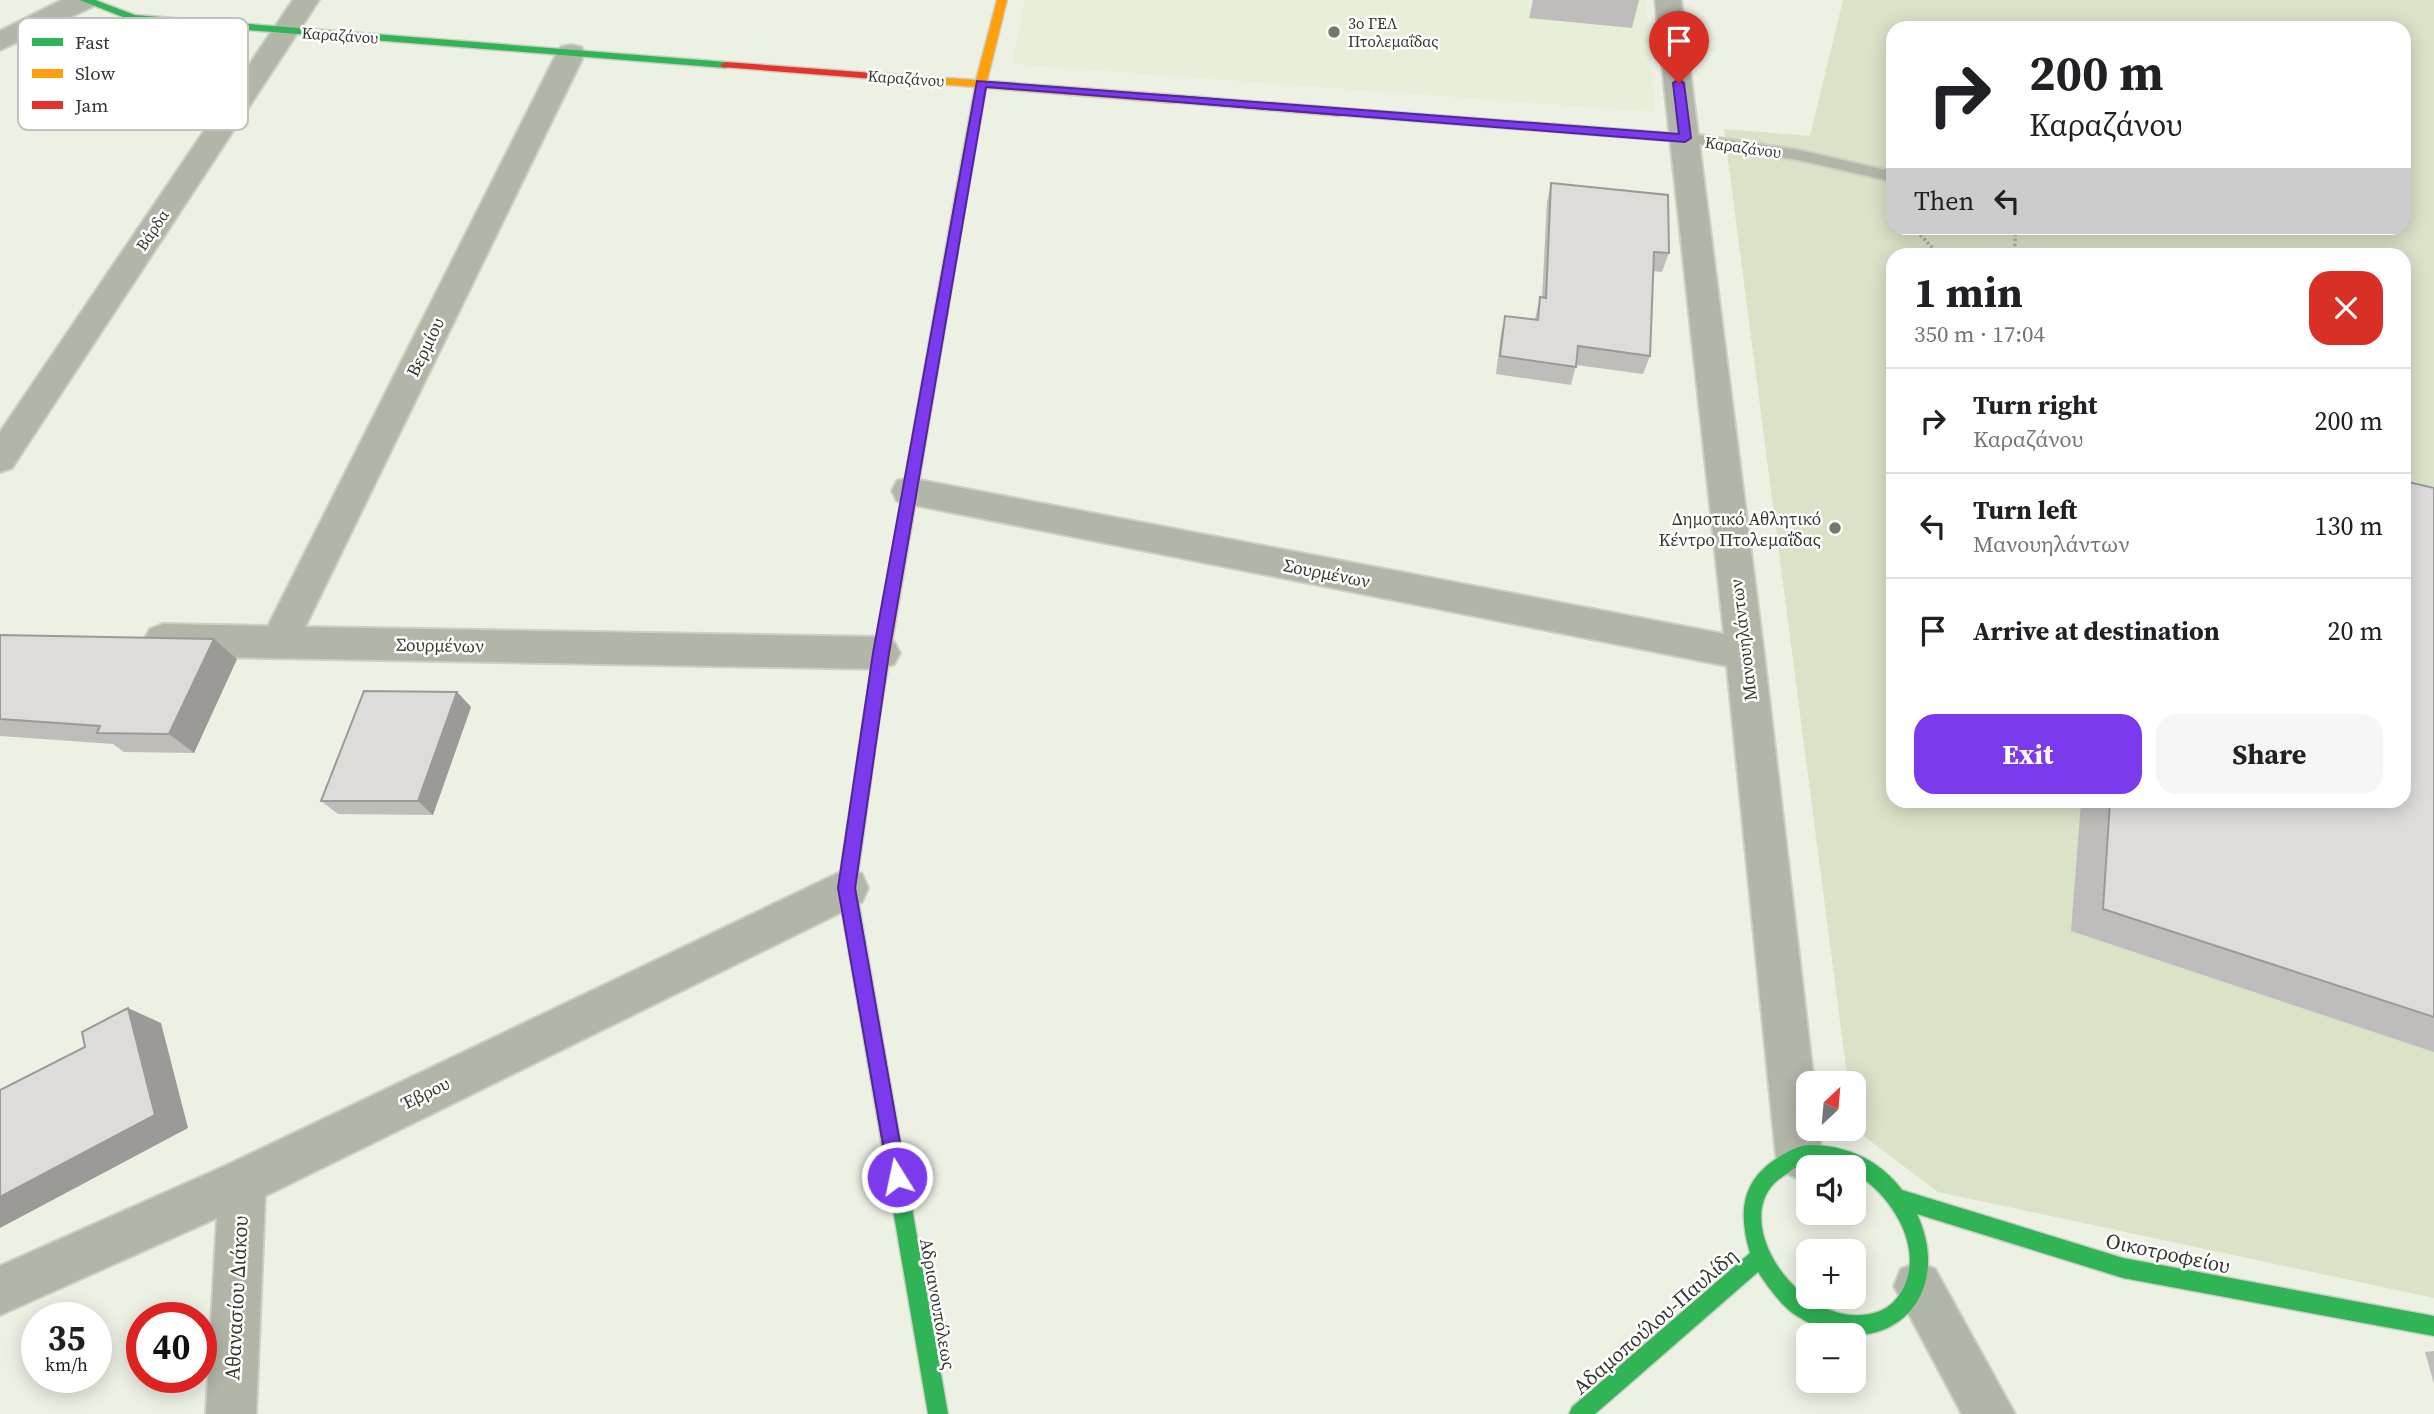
<!DOCTYPE html>
<meta charset="utf-8">
<style>
:root{--surface:#fff;--page:#f6f6f6;--text:#202124;--muted:#757577;--line:#e0e0e0;--accent:#7c3aed}
body{margin:0;font-family:"Source Serif 4",serif;background:var(--page);color:var(--text);height:100vh;display:flex;flex-direction:column;font-size:26px;white-space:nowrap}
*{box-sizing:border-box;margin:0}
p{font-size:23px;color:var(--muted)}
.icon{flex:none;width:38px;height:38px;fill:none;stroke:currentColor;stroke-width:2;stroke-linecap:round;stroke-linejoin:round}
.map{position:relative;flex:1;overflow:hidden}
.details{position:absolute;left:1886px;top:248px;width:525px;height:560px;display:flex;flex-direction:column;background:var(--surface);border-radius:21px;box-shadow:0 4px 18px #0003}
.details>*{flex:none}
.top-card{position:absolute;left:1886px;top:21px;width:525px;height:214px;border-radius:21px;box-shadow:0 4px 18px #0003;background:#fff;color:var(--text);overflow:hidden}
.needle{width:46px;rotate:26deg}
.tools{position:absolute;left:1796px;top:1071px;display:grid;gap:14px}
.tools a{display:grid;place-items:center;width:70px;height:70px;border-radius:14px;background:var(--surface);box-shadow:0 4px 18px #0003;font-size:35px}
.speed{position:absolute;left:21px;top:1302px;display:flex;gap:14px;font-size:35px;font-weight:700;text-align:center}
.speed>*{display:grid;place-content:center;width:91px;height:91px;border-radius:50%;background:var(--surface);box-shadow:0 4px 18px #0003;line-height:1}
.speed small{font-size:18px;font-weight:400}
.speed .limit{border:10px solid #d22;background:#fff;color:#111}
.pin{position:absolute;display:grid;place-items:center;width:60px;height:60px;color:#fff;margin:-72px -30px;border-radius:50% 50% 50% 0;rotate:-45deg;box-shadow:0 0 7px #0007}
.pin .icon{rotate:45deg}
.me{position:absolute;width:77px;margin:-38px;rotate:350deg;stroke-linejoin:round;filter:drop-shadow(0 0 5px #0008)}
.turn{display:flex;align-items:center;gap:24px;height:147px;padding:0 28px;font-size:32px}
.turn .icon{width:91px;height:91px;stroke-width:2.5}
.turn b{display:block;font-size:49px;line-height:60px}
.then{display:flex;align-items:center;height:66px;padding:0 28px;background:#0003;gap:14px;font-size:26px}
.round{display:grid;place-items:center;flex:none;width:74px;height:74px;border-radius:21px;background:var(--page)}
.summary{display:flex;align-items:center;justify-content:space-between;height:119px;padding:0 28px}
h1{font-size:42px;font-weight:700;line-height:52px}
.primary-button{display:flex;gap:14px;margin-top:auto;padding:14px 28px}
.primary-button a{flex:1;height:80px;border-radius:21px;background:var(--accent);color:#fff;font-size:28px;font-weight:700;line-height:80px;text-align:center}
.primary-button a+a{background:var(--page);color:var(--text)}
ul{padding:0;list-style:none}
li{display:flex;align-items:center;gap:21px;height:105px;padding:0 28px;border-top:2px solid var(--line)}
li div{flex:1}
li b{display:block;font-size:26px}
li em{font-style:normal}
.map>svg:first-child{display:block}
.built{fill:#e8efd8}
.green{fill:#dae2c8;fill-rule:evenodd}
.lines{fill:none;stroke-linecap:round;stroke-linejoin:round}
.lane-casing{stroke:#cbcfc4;stroke-width:4}
.street-casing{stroke:#cbcfc4;stroke-width:4}
.fast-casing{stroke:#cbcfc4;stroke-width:3}
.slow-casing{stroke:#cbcfc4;stroke-width:3}
.jam-casing{stroke:#cbcfc4;stroke-width:3}
.path{stroke:#abaea3;stroke-width:3.5;stroke-dasharray:2.5 2.5;stroke-linecap:butt}
.lane{fill:#b1b6a8;fill-rule:evenodd}
.street{fill:#b1b6a8;fill-rule:evenodd}
.fast{fill:#30b455;fill-rule:evenodd}
.slow{fill:#ff9f0a;fill-rule:evenodd}
.jam{fill:#e5322d;fill-rule:evenodd}
.wall{fill:#bebdbb}
.shaded-wall{fill:#9b9a99}
.building{fill:#dddcda;stroke:#9b9a99;stroke-width:2}
.route{fill:#7c3aed;stroke:#51269a;stroke-width:2}
.poi-dot{fill:#74776d;stroke:#fff;stroke-width:2.5}
.labels{text-anchor:middle;dominant-baseline:central;stroke-width:5;stroke-linejoin:round;paint-order:stroke}
.far-poi-label{font-size:16px;fill:#33362d;stroke:#fff;text-anchor:start}
.far-street-label{font-size:16px;fill:#33362d;stroke:#fff}
.street-label{font-size:18px;fill:#33362d;stroke:#fff}
.poi-label{font-size:18px;fill:#33362d;stroke:#fff;text-anchor:end}
.near-street-label{font-size:21px;fill:#33362d;stroke:#fff}
.key{fill:#fff;stroke:#c2c3c0;stroke-width:2}
.key-label{font-size:19px;fill:#33362d}
</style>
<div class="map">
<svg width="2434" height="1414" viewBox="0 0 2434 1414">
<rect width="100%" height="100%" fill="#edf1e4"/>
<polygon class="built" points="1025,0 1646,0 1655,112 1012,64"/>
<path class="green" d="M 1843,0 L 2434,0 L 2434,1298 L 1938,1192 L 1853,1128 L 1853,1083 L 1848,1083 L 1724,129 L 1810,136 ZM 1894,28 L 2404,28 L 2404,228 L 1894,228 ZM 1894,256 L 2404,256 L 2404,802 L 1894,802 Z"/>
<g class="lines">
<defs>
<polygon id="lane" points="1685,133 1799,150 1894,172 1894,182 1799,160 1680,141 1680,135"/>
<g id="street">
<polygon points="62,0 98,0 94,6 0,50 0,31"/>
<polygon points="293,0 319,0 12,468 0,472 0,432"/>
<polygon points="1655,0 1681,0 1764,654 1814,1083 1808,1083 1808,1129 1819,1129 1822,1156 1817,1167 1808,1167 1808,1175 1799,1179 1783,1172 1776,1156 1727,666 909,504 897,501 892,491 897,481 909,478 1724,634"/>
<polygon points="571,45 581,47 585,53 305,627 881,637 894,642 900,653 894,664 881,669 163,656 150,651 144,640 150,629 163,624 268,626 557,53 561,47"/>
<polygon points="847,869 862,874 868,888 862,902 265,1196 256,1414 206,1414 217,1218 0,1315 0,1266 225,1166"/>
<polygon points="1918,1262 1935,1269 2015,1414 1962,1414 1894,1286 1901,1269"/>
</g>
<g id="fast">
<polygon points="80,0 95,0 135,15 726,62 732,65 726,68 133,21"/>
<polygon points="872,707 878,709 880,714 856,888 948,1414 928,1414 838,888 864,714 866,709"/>
<path d="M 1809,1145 C 1846,1145 1880,1160 1902,1190 L 2123,1258 L 2434,1316 L 2434,1336 L 2123,1278 L 1917,1214 C 1958,1303 1878,1369 1797,1316 C 1780,1305 1769,1288 1758,1272 L 1595,1414 L 1569,1414 L 1572,1407 L 1750,1253 C 1738,1213 1741,1180 1779,1157 C 1789,1151 1797,1146 1809,1145 ZM 1830,1164 L 1853,1167 L 1853,1172 C 1890,1193 1925,1246 1903,1289 C 1898,1298 1890,1307 1880,1311 C 1806,1340 1718,1215 1785,1175 C 1790,1171 1797,1166 1803,1164 C 1811,1162 1822,1164 1830,1164 Z"/>
</g>
<g id="slow">
<polygon points="997,0 1007,0 987,81 1174,95 1180,99 1174,103 986,88 968,191 966,194 958,194 956,191 975,87 914,82 908,79 914,76 976,80"/>
<polygon points="1340,108 1685,134 1691,138 1685,142 1336,115 1334,112"/>
<polygon points="924,405 931,410 880,714 878,719 872,721 866,719 864,714 917,410"/>
</g>
<g id="jam">
<polygon points="726,62 914,76 920,79 914,82 722,67 720,65"/>
<polygon points="1174,95 1340,108 1346,112 1340,116 1170,102 1168,99"/>
<polygon points="962,187 968,191 931,410 924,415 917,410 956,191"/>
</g>
</defs>
<use href="#lane" class="lane-casing"/>
<use href="#street" class="street-casing"/>
<use href="#fast" class="fast-casing"/>
<use href="#slow" class="slow-casing"/>
<use href="#jam" class="jam-casing"/>
<g class="path">
<polyline points="1913,228 1941,256"/>
<polyline points="2014,256 2016,228"/>
</g>
<use href="#lane" class="lane"/>
<use href="#street" class="street"/>
<use href="#fast" class="fast"/>
<use href="#slow" class="slow"/>
<use href="#jam" class="jam"/>
</g>
<g class="wall">
<polygon points="1533,0 1639,0 1632,28 1529,18"/>
<polygon points="1551,183 1669,253 1662,272 1653,271 1650,356 1643,374 1576,365 1571,385 1496,374 1501,334 1505,316 1535,319 1540,297 1542,298 1547,202"/>
<polygon points="2434,488 2434,1052 2071,931 2081,802 2404,802"/>
<polygon points="0,635 214,639 237,659 194,753 124,752 113,744 0,736"/>
<polygon points="457,692 471,707 433,815 338,814 321,801"/>
<polygon points="2434,1351 2434,1384 2425,1352"/>
</g>
<g class="shaded-wall">
<polygon points="214,639 237,659 194,753 169,734"/>
<polygon points="457,692 471,707 433,815 418,801"/>
<polygon points="128,1008 161,1023 188,1128 0,1228 0,1197"/>
</g>
<g class="building">
<polygon points="1551,183 1668,195 1669,253 1654,252 1650,356 1578,346 1576,367 1500,356 1505,316 1538,320 1540,297 1546,298"/>
<polygon points="2404,481 2434,488 2434,1017 2103,909 2110,802 2404,802"/>
<polygon points="0,635 214,639 169,734 97,733 100,726 0,719"/>
<polygon points="364,691 457,692 418,801 321,801"/>
<polygon points="128,1008 155,1115 0,1197 0,1090 85,1047 82,1032"/>
</g>
<polygon class="route" points="1679,79 1684,83 1691,138 1685,142 986,87 889,653 855,888 906,1177 904,1184 897,1187 890,1184 838,888 873,653 977,81 1679,134 1673,83"/>
<g class="poi-dot">
<circle cx="1334" cy="32" r="7"/>
<circle cx="1835" cy="528" r="7"/>
</g>
<g class="labels">
<g class="far-poi-label">
<text x="1348" y="23">3ο ΓΕΛ<tspan x="1348" dy="18">Πτολεμαΐδας</tspan></text>
</g>
<g class="far-street-label">
<text transform="translate(340 35) rotate(4)">Καραζάνου</text>
<text transform="translate(906 78) rotate(4)">Καραζάνου</text>
<text transform="translate(1743 147) rotate(8)">Καραζάνου</text>
<text transform="translate(152 230) rotate(-56)">Βάρδα</text>
</g>
<g class="street-label">
<text transform="translate(425 347) rotate(-64)">Βερμίου</text>
<text transform="translate(1327 573) rotate(11)">Σουρμένων</text>
<text transform="translate(1743 640) rotate(-97)">Μανουηλάντων</text>
<text transform="translate(440 645) rotate(1)">Σουρμένων</text>
<text transform="translate(425 1093) rotate(-26)">Έβρου</text>
<text transform="translate(938 1304) rotate(80)">Αδριανουπόλεως</text>
</g>
<g class="poi-label">
<text x="1821" y="518">Δημοτικό Αθλητικό<tspan x="1821" dy="21">Κέντρο Πτολεμαΐδας</tspan></text>
</g>
<g class="near-street-label">
<text transform="translate(2168 1253) rotate(12)">Οικοτροφείου</text>
<text transform="translate(236 1298) rotate(-87)">Αθανασίου Διάκου</text>
<text transform="translate(1655 1321) rotate(-41)">Αδαμοπούλου-Παυλίδη</text>
</g>
</g>
<rect x="18" y="18" width="230" height="112" rx="10" class="key"/>
<rect x="32" y="38" width="31" height="8" fill="#30b455"/>
<rect x="32" y="69" width="31" height="9" fill="#ff9f0a"/>
<rect x="32" y="101" width="31" height="8" fill="#e5322d"/>
<g class="key-label">
<text x="75" y="49">Fast</text>
<text x="75" y="80">Slow</text>
<text x="75" y="112">Jam</text>
</g>
</svg>
<div class="tools">
<a><svg class="needle" viewBox="-14 -14 28 28"><path d="M0-13l5 13h-10z" fill="#e53935"/><path d="M0 13l5-13h-10z" fill="#757577"/></svg></a>
<a><svg class="icon" aria-label="sound" viewBox="0 0 24 24"><path d="M4 9h4l5-4v14l-5-4H4zM17 9q2 3 0 6"/></svg></a>
<a>+</a>
<a>−</a>
</div>
<div class="speed"><div>35<small>km/h</small></div><div class="limit">40</div></div>
<div class="pin" style="left:1679px;top:83px;background:#d93025"><svg class="icon" aria-label="arrive" viewBox="0 0 24 24"><path d="M6 21V4h12l-3 4 3 4H6"/></svg></div>
<svg class="me" style="left:897px;top:1177px" viewBox="-20 -20 40 40"><circle r="17" fill="#7c3aed" stroke="#fff" stroke-width="3"/><path d="M0-11L8 9 0 5-8 9z" fill="#fff"/></svg>
<div class="top-card">
<div class="turn"><svg class="icon" aria-label="right" viewBox="0 0 24 24"><path d="M7 20v-9h11M14 6l5 5-5 5"/></svg><div><b>200 m</b>Καραζάνου</div></div>
<div class="then">Then<svg class="icon" aria-label="left" viewBox="0 0 24 24"><path d="M17 20v-9H6M10 6l-5 5 5 5"/></svg></div>
</div>
<section class="details">
<div class="summary"><div><h1>1 min</h1><p>350 m · 17:04</p></div><a class="round" style="background:#d93025;color:#fff"><svg class="icon" aria-label="close" viewBox="0 0 24 24"><path d="M6 6l12 12M18 6L6 18"/></svg></a></div>
<ul>
<li><svg class="icon" aria-label="right" viewBox="0 0 24 24"><path d="M7 20v-9h11M14 6l5 5-5 5"/></svg><div><b>Turn right</b><p>Καραζάνου</p></div><em>200 m</em></li>
<li><svg class="icon" aria-label="left" viewBox="0 0 24 24"><path d="M17 20v-9H6M10 6l-5 5 5 5"/></svg><div><b>Turn left</b><p>Μανουηλάντων</p></div><em>130 m</em></li>
<li><svg class="icon" aria-label="arrive" viewBox="0 0 24 24"><path d="M6 21V4h12l-3 4 3 4H6"/></svg><div><b>Arrive at destination</b></div><em>20 m</em></li>
</ul>
<div class="primary-button"><a>Exit</a><a>Share</a></div>
</section>
</div>
